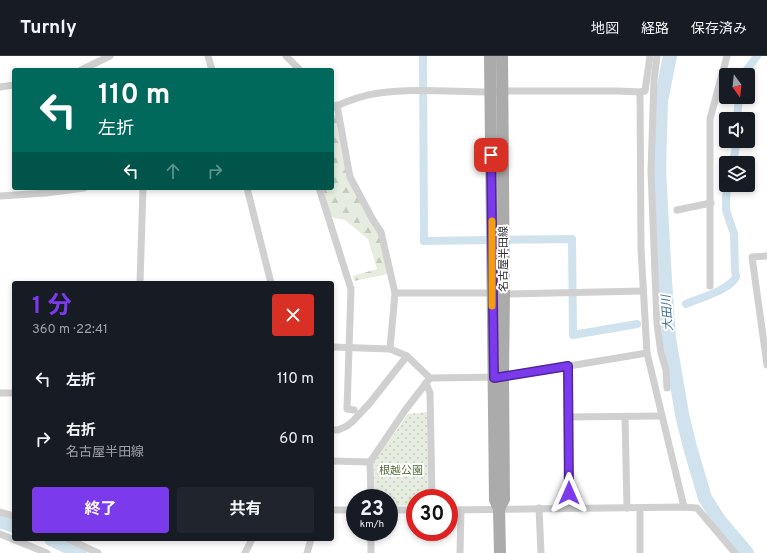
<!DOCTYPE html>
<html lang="ja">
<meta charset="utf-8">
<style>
:root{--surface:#171b24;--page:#20242c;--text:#f1f3f6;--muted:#9ea1a6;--line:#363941;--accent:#7c3aed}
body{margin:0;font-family:Overpass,"Noto Sans JP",sans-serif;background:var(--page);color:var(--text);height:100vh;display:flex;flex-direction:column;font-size:15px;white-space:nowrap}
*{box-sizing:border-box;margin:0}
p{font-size:13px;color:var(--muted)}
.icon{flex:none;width:22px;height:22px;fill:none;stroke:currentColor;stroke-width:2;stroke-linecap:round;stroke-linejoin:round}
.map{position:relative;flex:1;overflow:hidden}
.details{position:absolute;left:12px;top:225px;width:322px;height:260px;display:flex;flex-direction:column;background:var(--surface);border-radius:4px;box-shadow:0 2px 6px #0003}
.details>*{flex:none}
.top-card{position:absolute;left:12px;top:12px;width:322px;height:122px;border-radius:4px;box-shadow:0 2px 6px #0003;background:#00695c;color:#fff;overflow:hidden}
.needle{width:26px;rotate:165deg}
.buttons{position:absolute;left:719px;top:12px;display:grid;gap:8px}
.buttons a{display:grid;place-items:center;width:36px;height:36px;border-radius:4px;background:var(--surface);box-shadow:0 2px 6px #0003;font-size:20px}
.speed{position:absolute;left:346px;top:433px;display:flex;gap:8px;font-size:20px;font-weight:700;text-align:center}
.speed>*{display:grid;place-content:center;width:52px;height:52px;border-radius:50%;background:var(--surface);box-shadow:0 2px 6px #0003;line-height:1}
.speed small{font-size:10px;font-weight:400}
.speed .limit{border:6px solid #d22;background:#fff;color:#111}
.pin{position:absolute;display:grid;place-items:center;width:34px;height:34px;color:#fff;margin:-17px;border-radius:8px;box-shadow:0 2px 6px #0006}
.me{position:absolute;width:44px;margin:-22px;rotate:0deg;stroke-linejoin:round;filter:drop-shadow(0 0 3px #0008)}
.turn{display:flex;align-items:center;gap:14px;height:84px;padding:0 20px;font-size:18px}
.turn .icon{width:52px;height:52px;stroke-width:2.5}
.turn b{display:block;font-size:28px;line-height:34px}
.lanes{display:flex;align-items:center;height:38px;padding:0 20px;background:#0003;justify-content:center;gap:20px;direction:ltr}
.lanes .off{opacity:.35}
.round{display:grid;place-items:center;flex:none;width:42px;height:42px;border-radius:4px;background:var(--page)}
.head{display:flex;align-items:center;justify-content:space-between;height:68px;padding:0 20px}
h1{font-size:24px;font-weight:700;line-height:30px;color:var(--accent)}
.cta{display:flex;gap:8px;margin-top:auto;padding:8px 20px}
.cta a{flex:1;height:46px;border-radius:4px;background:var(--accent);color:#fff;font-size:16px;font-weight:700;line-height:46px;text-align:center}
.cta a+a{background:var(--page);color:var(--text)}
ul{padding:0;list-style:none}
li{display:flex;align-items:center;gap:12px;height:60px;padding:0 20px}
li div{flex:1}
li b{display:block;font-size:15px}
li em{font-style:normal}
header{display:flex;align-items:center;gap:24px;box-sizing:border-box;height:56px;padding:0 20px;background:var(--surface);border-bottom:1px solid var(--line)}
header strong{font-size:19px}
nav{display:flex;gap:22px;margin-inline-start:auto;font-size:14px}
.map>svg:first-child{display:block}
.grass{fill:url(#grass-dots)}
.forest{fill:url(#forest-firs)}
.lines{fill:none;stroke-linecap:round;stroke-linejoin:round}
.canal{stroke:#cfe2ee;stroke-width:8}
.river{stroke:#cfe2ee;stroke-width:14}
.street{stroke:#d0d0d0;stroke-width:7}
.primary{stroke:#ababab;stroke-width:12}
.route-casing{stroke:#51269a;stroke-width:10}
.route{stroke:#7c3aed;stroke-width:7}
.slow{stroke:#f59e0b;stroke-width:7}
.labels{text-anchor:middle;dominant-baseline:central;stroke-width:4;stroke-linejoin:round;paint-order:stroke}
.street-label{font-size:11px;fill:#333;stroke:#fff}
.park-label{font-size:11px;fill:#56703f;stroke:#fff}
.water-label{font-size:12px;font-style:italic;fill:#3f7597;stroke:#fff}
</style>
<header>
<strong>Turnly</strong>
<nav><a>地図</a><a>経路</a><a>保存済み</a></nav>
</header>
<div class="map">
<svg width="767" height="497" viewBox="0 0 767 497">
<defs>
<pattern id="grass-dots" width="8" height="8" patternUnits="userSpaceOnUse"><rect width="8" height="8" fill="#e6ecdf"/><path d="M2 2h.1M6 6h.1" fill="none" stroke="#c6cbc0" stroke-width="1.8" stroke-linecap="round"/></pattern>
<pattern id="forest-firs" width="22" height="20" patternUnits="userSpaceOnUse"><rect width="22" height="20" fill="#e6ecdf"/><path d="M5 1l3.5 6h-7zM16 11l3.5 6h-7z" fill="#c6cbc0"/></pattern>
</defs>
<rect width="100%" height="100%" fill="#fff"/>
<polygon class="grass" points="427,356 429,442 415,442 415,449 389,450 389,442 375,442 374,406 408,358"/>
<polygon class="forest" points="337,58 348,121 379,178 388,218 354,225 353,220 377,213 368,183 345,164 331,161 323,132 332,132 332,60"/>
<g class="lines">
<g class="canal">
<polyline points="423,0 424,185 572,183 573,279 637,268"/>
<polyline points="743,19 757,0"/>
<polyline points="737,63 739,41"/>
<polyline points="733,107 737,85"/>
<path d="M 686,248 C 700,242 729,234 736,221 L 735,214 L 734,178 L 726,154 L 726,141 L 728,129"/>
</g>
<g class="river">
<polyline points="670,0 661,45 659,114 665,224 669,282 682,358 690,391 705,442 719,464 747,497"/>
<polyline points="0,465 14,470"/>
<polyline points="51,483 80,497"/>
</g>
<g class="street">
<polyline points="208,0 212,14"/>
<polyline points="286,0 300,14"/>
<polyline points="657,0 654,24 651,115 657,268 661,297 666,314 667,332"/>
<polyline points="81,14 110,0"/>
<polyline points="0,31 14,29"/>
<polyline points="640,36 641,193 647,297 684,451"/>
<polyline points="337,49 350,121 373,164 381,176 395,237 390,293 407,300 430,322 503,321 647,297"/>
<path d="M 332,52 C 347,45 363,39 379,37 C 416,32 454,36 490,36 L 503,35 L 618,35 L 640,36 L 645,35 L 650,0"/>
<polyline points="247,132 271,227"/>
<polyline points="319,132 351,233 347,353 354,354"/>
<polyline points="0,140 46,137 84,132"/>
<polyline points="677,154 711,147"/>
<polyline points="767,200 752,201 767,309"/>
<polyline points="140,227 143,132"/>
<polyline points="710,230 710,63 727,0"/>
<polyline points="395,237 492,237"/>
<polyline points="504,238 643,235"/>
<polyline points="332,291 390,293"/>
<polyline points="568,310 569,452"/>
<polyline points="426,327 430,337 432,442"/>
<polyline points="0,337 14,337"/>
<polyline points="568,361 662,360"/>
<polyline points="625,361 627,452"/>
<polyline points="332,374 338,374 347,370 353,365 369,348 407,300"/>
<polyline points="332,405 370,406 406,353 430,322"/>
<polyline points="370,406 371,442"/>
<polyline points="539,452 541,497"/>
<polyline points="640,452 640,497"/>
<polyline points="332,454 355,454"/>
<polyline points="389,454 415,454"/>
<polyline points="449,454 684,451 697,452 735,497"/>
<polyline points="0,456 14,460"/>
<polyline points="0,478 47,497"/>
<polyline points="68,483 98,497"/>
<polyline points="245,497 252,483"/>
<polyline points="307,497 311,483"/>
<polyline points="371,497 371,476"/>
<polyline points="460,497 461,454"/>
</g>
<g class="primary">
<polyline points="490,0 495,444 499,453 500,497"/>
<polyline points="499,453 504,443 503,321 504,238 502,0"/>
</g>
</g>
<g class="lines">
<defs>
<polyline id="route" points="491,99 494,322 568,310 569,437"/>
</defs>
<use href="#route" class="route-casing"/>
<use href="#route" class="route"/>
<polyline class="slow" points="492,165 492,250"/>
</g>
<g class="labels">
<g class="street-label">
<text transform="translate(504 203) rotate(-90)">名古屋半田線</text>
</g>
<g class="park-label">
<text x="401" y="415">根越公園</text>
</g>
<g class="water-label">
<text transform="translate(668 257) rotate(-94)">大田川</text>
</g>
</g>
</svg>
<div class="buttons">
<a><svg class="needle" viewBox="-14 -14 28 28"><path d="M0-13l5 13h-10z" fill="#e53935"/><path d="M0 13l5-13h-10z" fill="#9ea1a6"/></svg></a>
<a><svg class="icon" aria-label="sound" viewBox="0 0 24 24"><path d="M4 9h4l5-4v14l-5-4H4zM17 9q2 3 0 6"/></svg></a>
<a><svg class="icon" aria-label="layers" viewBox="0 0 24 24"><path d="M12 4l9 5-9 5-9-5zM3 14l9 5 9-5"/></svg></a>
</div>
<div class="speed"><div>23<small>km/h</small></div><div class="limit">30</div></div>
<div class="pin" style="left:491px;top:99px;background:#d93025"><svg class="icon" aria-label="arrive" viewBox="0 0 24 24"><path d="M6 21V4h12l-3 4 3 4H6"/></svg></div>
<svg class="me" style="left:569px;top:437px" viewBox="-20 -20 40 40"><path d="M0-17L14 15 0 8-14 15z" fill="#7c3aed" stroke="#fff" stroke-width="4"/></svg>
<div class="top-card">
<div class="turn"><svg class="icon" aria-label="left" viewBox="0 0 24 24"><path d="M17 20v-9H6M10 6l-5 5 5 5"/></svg><div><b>110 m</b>左折</div></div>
<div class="lanes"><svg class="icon" aria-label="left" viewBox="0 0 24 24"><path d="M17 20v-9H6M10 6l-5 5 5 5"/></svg><svg class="icon off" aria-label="ahead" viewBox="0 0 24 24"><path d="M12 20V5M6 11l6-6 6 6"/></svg><svg class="icon off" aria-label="right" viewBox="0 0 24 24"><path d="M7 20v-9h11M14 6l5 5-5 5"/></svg></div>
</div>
<section class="details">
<div class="head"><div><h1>1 分</h1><p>360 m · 22:41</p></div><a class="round" style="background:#d93025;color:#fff"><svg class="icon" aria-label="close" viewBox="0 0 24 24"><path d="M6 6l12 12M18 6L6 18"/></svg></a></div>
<ul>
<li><svg class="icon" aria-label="left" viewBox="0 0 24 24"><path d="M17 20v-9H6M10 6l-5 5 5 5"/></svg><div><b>左折</b></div><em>110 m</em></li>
<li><svg class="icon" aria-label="right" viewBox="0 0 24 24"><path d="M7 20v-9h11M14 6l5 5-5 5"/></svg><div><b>右折</b><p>名古屋半田線</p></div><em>60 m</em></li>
</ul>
<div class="cta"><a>終了</a><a>共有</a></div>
</section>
</div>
